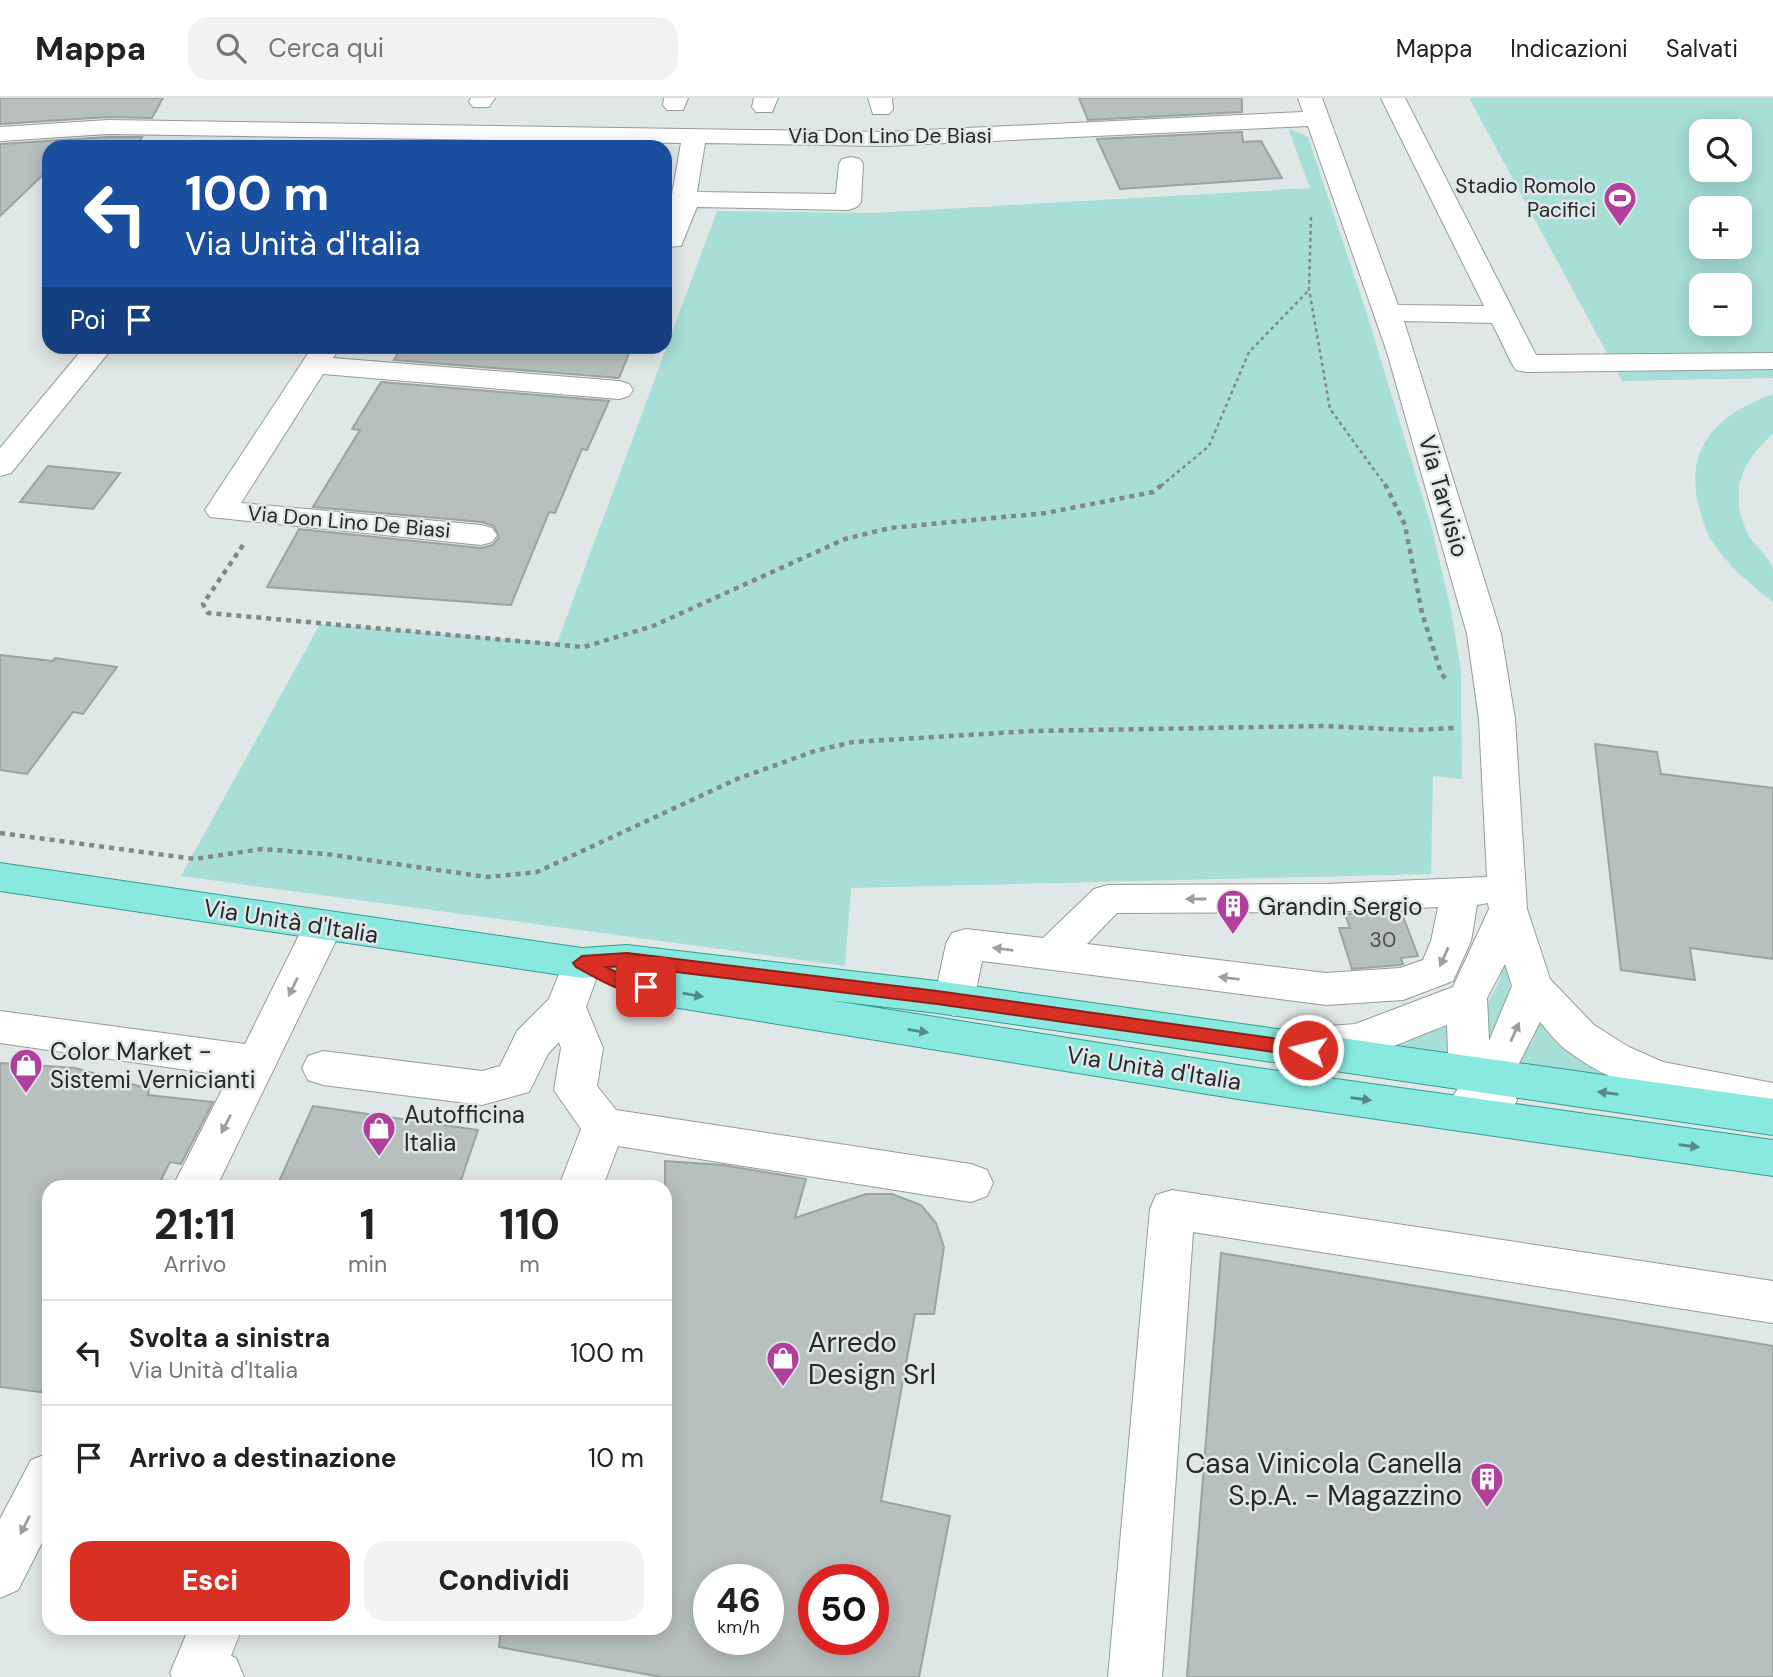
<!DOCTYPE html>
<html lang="it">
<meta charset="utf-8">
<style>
:root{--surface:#fff;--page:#f2f2f2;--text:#222;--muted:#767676;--line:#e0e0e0;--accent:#d93025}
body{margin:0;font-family:"DM Sans",sans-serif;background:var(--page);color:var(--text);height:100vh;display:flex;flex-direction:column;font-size:26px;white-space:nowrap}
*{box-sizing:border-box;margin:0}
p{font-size:23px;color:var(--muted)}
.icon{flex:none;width:38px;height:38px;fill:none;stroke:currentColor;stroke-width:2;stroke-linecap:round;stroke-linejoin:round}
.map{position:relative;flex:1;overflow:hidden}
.details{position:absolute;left:42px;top:1082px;width:630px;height:455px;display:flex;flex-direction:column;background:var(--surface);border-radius:21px;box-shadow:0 4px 18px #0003}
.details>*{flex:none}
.banner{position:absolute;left:42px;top:42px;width:630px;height:214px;border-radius:21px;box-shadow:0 4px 18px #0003;background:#1a4fa0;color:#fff;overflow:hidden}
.fabs{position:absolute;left:1689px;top:21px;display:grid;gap:14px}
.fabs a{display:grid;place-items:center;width:63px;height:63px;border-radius:14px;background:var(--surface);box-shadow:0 4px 18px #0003;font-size:35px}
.speed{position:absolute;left:693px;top:1466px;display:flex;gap:14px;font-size:35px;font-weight:700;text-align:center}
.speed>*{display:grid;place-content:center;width:91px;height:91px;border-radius:50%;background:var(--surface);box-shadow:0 4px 18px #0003;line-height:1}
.speed small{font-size:18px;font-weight:400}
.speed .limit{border:10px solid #d22;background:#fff;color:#111}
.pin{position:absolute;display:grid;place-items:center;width:60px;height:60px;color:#fff;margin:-30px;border-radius:14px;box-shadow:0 4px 10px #0006}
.me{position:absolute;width:77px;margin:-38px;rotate:278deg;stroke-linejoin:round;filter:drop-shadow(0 0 5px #0008)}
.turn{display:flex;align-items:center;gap:24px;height:147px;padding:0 28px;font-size:32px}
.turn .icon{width:91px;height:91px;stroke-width:2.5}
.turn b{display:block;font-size:49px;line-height:60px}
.then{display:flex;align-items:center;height:66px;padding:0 28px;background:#0003;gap:14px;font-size:26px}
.eta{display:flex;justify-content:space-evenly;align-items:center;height:119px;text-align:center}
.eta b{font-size:42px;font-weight:800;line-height:49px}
.action{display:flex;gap:14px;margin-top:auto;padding:14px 28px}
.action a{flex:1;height:80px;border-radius:21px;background:var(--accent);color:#fff;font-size:28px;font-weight:800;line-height:80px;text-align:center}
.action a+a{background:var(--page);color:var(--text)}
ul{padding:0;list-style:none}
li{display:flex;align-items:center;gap:21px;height:105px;padding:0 28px;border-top:2px solid var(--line)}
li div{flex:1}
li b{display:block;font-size:26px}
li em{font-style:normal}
header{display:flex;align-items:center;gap:42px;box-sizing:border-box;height:98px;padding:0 35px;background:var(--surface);border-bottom:2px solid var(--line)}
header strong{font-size:33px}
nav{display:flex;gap:38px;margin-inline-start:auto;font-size:24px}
.search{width:490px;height:63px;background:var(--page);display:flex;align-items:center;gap:18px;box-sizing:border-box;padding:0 24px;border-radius:21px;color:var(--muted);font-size:26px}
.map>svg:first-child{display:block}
.green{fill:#a7dfd7;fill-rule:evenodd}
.building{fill:#b8c0bf;stroke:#9ba3a1;stroke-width:2;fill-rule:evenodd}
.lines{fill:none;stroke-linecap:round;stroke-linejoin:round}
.minor-casing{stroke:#949c9a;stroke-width:2}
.major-casing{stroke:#329c91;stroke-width:2}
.path-far1{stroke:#818686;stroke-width:2.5;stroke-dasharray:3.5 3.5;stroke-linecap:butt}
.path{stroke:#818686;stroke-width:4.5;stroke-dasharray:5 5;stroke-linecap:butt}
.minor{fill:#fff;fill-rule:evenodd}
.major{fill:#88e9df;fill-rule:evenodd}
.oneway{fill:#9d9e9e}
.oneway2{fill:#568884}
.route{fill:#d93025;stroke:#8d1f18;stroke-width:2}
.labels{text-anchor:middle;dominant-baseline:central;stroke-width:5;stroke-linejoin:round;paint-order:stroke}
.far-street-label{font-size:21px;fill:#252828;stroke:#e0e8e7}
.far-poi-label{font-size:21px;fill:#252828;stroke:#e0e8e7;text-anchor:end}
.number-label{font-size:21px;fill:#4a4e4e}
.street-label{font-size:24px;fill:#252828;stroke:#e0e8e7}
.poi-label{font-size:24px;fill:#252828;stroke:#e0e8e7;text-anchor:start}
.near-poi-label{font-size:28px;fill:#252828;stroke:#e0e8e7;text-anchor:start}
</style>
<header>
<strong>Mappa</strong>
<div class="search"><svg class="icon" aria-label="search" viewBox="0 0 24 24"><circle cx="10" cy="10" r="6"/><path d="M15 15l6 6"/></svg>Cerca qui</div>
<nav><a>Mappa</a><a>Indicazioni</a><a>Salvati</a></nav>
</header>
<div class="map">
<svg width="1773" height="1579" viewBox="0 0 1773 1579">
<rect width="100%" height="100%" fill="#e0e8e7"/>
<g class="green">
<path d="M 1469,0 L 1773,0 L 1773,280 L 1622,283 ZM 1701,33 L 1740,33 L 1740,72 L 1701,72 ZM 1701,110 L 1740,110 L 1740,149 L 1701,149 ZM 1701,187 L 1740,187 L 1740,226 L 1701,226 Z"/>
<polygon points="1288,30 1308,39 1367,216 1431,427 1451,512 1461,573 1462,681 1433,678 1431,776 851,790 845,868 181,778 320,526 557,545 717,113 872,115 1310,90"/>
<path d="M 1773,296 L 1773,336 C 1741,363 1728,397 1748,436 C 1754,448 1770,459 1773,471 C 1773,481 1773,494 1773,504 C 1752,488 1726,466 1712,443 C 1706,434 1703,422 1700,413 C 1682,350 1717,316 1773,296 Z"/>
<polygon points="1508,844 1510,891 1508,909 1490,949 1482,917 1500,881"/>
<polygon points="1539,917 1645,990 1515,970 1534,940"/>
<polygon points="1451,920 1456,963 1376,952 1403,945"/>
</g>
<g class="building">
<polygon points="0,0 163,0 152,20 108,19 0,26"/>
<polygon points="1079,0 1242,0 1242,14 1088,22"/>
<polygon points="1242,34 1243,44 1261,43 1282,80 1120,91 1097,41"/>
<polygon points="108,39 142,39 137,49 49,49 49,71 0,118 0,46"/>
<polygon points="402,248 632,248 619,280 394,262"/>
<polygon points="381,284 609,303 587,352 582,351 555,415 549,414 511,507 267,489 299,431 481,450 493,447 499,439 494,428 482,424 313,409 360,332 352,331"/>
<polygon points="48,368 120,375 93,411 20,404"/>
<polygon points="0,557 53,563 55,560 117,569 83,616 73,614 27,676 0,672"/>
<polygon points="1595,646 1657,654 1661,676 1773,690 1773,861 1690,850 1695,882 1621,872"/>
<polygon points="1401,813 1418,858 1401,860 1403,866 1399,867 1352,871 1339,830 1350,830 1345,816"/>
<polygon points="0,965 75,970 149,991 148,997 213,1004 181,1066 170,1064 158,1088 49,1088 49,1295 0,1289"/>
<polygon points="313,1008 478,1032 459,1088 277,1088"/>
<path d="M 665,1063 L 723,1067 L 806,1081 L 795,1120 L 866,1096 L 892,1096 L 921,1107 L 936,1125 L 944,1149 L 934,1216 L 915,1216 L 881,1403 L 950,1418 L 919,1579 L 661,1579 L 499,1549 L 501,1530 L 665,1530 ZM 709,1482 L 768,1482 L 768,1542 L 709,1542 ZM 814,1482 L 873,1482 L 873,1542 L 814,1542 Z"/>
<polygon points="1221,1155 1773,1248 1773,1579 1187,1579"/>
</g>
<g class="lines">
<defs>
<g id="minor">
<polygon points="471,0 495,0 489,9 473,9 469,4"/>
<polygon points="664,0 688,0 683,12 667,12 663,7"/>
<polygon points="754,0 778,0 772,14 756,14 752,9"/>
<polygon points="868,0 892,0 893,11 889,16 873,16"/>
<path d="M 1298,0 L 1322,0 L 1398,207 L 1484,208 L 1381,0 L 1405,0 L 1536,257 L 1773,255 L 1773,271 L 1526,274 L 1516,272 L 1512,266 L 1492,225 L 1404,223 L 1501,536 L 1515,621 L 1527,811 L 1550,881 L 1594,927 L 1629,949 L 1663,964 L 1773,985 L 1773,1021 C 1702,1006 1625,998 1565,951 C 1556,944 1548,933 1540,924 L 1509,985 L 1517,1002 L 1511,1014 L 1496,1020 L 1486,1016 C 1475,1032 1465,1035 1447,1029 L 1441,1016 L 1463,983 L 1448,955 L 1447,927 C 1400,944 1342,976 1291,959 L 1285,947 L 1291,935 L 1306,930 L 1355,926 L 1453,889 L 1489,811 L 1488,805 L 1477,807 L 1471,843 L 1453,883 L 1403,902 L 1326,907 L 982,863 L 974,902 L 968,913 L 954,918 L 940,913 L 934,902 L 946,846 L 952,835 L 966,831 L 1043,840 L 1094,791 L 1108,787 L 1326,786 L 1487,779 L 1479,621 L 1467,536 L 1387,254 L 1308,28 L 884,48 L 705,45 L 697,94 L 836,96 L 839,66 L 842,61 L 851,59 L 860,61 L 863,66 L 861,104 L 857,109 L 848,112 L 697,109 L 681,148 L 665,149 L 665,128 L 670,117 L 665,117 L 665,101 L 671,102 L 681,45 L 108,36 L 0,43 L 0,29 L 108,22 L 884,34 L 1303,14 ZM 1438,809 L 1431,843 L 1423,862 L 1400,870 L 1326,875 L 1087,846 L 1117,815 L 1326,814 ZM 1505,866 L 1512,888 L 1489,943 L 1487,900 Z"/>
<polygon points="85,248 114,248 11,375 0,378 0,350"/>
<polygon points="313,248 341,248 333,260 619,283 629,286 633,292 629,298 619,301 323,276 241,405 481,427 492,430 497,437 492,444 481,447 210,419 205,412"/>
<polygon points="323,813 337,817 343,828 217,1088 173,1088 229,978 0,945 0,913 245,946 309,817"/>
<polygon points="582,850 596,854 602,865 586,909 603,950 597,988 616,1012 971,1066 987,1072 993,1085 987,1098 971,1104 618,1048 603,1088 559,1088 581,1031 554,992 561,950 559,944 548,956 529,994 482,1007 323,987 308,982 302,970 308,958 323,953 482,973 500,968 517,933 549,901 568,854"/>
<polygon points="1172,1092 1773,1183 1773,1225 1193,1134 1162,1579 1108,1579 1150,1111 1156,1097"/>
<polygon points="49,1355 49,1431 18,1492 0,1500 0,1421 31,1362"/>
<polygon points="189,1530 242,1530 231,1558 236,1560 244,1579 172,1579 170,1575"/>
</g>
<polygon id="major" points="0,765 582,850 627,847 937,883 1773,1001 1773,1037 937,915 828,902 1244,968 1773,1042 1773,1078 1244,1002 642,904 628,899 622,888 627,877 582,880 0,793"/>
</defs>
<use href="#minor" class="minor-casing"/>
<use href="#major" class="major-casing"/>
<g class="path-far1">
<polyline points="1311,119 1309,191 1330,311 1386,388"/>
<polyline points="1161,388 1209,348 1249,254 1309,192"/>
</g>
<g class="path">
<polyline points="1385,386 1405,427 1422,515 1441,575 1447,583"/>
<polyline points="243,447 203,506 208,515 584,549 653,528 845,441 890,430 1046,415 1153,394 1163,386"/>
<polyline points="0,735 195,761 262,751 326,756 487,779 537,774 737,681 815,653 853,644 1032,633 1322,628 1412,632 1455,630"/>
</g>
<use href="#minor" class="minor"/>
<use href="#major" class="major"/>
</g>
<defs><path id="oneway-solid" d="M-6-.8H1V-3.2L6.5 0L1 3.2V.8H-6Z" transform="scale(1.75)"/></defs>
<g class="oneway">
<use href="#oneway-solid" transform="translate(1196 801) rotate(180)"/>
<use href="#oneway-solid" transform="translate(1003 851) rotate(-173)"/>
<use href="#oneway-solid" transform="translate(1444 859) rotate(114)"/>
<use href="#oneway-solid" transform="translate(1229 880) rotate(-173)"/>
<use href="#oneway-solid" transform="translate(293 889) rotate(116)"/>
<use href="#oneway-solid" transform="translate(1515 934) rotate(-66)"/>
<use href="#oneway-solid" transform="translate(226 1026) rotate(117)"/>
<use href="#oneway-solid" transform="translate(25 1427) rotate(117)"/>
</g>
<g class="oneway2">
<use href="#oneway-solid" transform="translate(693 897) rotate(10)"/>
<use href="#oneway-solid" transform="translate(918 933) rotate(9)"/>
<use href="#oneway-solid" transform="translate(1608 995) rotate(-172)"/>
<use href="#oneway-solid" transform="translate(1361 1001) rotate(8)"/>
<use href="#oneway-solid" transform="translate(1689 1048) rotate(8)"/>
</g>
<path class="route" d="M 627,855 L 937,893 L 1308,945 L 1314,947 L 1317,952 L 1314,957 L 1308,959 L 937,906 L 627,868 L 606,869 L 624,878 L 651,884 L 654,889 L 651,893 C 627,901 597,880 576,869 L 573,865 L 582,858 Z"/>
<defs>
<symbol id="stadium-pin" viewBox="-11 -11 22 30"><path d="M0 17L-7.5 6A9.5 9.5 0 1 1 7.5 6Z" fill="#b0409c" stroke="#e0e8e7"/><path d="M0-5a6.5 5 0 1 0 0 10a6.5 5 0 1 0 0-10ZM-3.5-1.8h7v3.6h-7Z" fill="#fff"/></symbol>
<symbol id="building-pin" viewBox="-11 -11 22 30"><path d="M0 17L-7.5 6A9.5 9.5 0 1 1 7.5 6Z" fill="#b0409c" stroke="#e0e8e7"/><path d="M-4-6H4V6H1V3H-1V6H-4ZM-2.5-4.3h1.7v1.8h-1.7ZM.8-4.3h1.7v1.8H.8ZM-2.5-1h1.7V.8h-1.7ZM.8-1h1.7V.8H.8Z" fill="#fff"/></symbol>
<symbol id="shop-pin" viewBox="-11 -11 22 30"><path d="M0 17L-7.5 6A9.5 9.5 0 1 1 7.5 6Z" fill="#b0409c" stroke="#e0e8e7"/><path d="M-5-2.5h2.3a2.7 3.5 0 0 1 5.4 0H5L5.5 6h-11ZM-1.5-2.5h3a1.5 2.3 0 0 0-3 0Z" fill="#fff"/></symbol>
</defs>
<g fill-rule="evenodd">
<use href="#stadium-pin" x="1601" y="81" width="38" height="52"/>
<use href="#building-pin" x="1214" y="789" width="38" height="52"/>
<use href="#shop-pin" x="7" y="948" width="38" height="52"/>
<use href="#shop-pin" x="360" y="1011" width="38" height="52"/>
<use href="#shop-pin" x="764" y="1241" width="38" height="52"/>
<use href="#building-pin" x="1468" y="1362" width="38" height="52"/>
</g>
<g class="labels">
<g class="far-street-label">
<text x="890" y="38">Via Don Lino De Biasi</text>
<text transform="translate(349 424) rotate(5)">Via Don Lino De Biasi</text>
</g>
<g class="far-poi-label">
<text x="1596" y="88">Stadio Romolo<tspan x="1596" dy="24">Pacifici</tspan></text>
</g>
<g class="number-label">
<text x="1383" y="842">30</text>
</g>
<g class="street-label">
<text transform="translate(1444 398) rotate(74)">Via Tarvisio</text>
<text transform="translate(291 823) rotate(9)">Via Unità d'Italia</text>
<text transform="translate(1154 970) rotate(9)">Via Unità d'Italia</text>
</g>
<g class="poi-label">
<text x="1258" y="808">Grandin Sergio</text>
<text x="50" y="953">Color Market -<tspan x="50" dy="28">Sistemi Vernicianti</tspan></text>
<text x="404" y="1016">Autofficina<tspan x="404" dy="28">Italia</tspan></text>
</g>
<g class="near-poi-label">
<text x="808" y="1244">Arredo<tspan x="808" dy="32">Design Srl</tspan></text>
<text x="1462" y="1365" text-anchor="end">Casa Vinicola Canella<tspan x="1462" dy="32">S.p.A. - Magazzino</tspan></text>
</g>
</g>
</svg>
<div class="fabs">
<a><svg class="icon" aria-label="search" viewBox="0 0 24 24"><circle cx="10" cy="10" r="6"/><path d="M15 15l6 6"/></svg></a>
<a>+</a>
<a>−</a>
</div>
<div class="speed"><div>46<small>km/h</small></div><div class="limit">50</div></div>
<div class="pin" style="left:646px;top:889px;background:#d93025"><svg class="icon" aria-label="arrive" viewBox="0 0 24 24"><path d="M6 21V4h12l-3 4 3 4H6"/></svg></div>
<svg class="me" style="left:1308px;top:952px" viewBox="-20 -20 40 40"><circle r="17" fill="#d93025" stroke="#fff" stroke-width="3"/><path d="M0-11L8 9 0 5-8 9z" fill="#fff"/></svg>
<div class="banner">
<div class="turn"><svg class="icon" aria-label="left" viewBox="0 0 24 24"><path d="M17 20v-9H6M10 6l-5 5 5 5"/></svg><div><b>100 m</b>Via Unità d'Italia</div></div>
<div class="then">Poi<svg class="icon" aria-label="arrive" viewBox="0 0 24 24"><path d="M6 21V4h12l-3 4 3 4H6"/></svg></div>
</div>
<section class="details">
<div class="eta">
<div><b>21:11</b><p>Arrivo</p></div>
<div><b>1</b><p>min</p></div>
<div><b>110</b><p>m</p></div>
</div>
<ul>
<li><svg class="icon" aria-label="left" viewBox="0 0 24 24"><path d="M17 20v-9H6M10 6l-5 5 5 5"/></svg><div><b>Svolta a sinistra</b><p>Via Unità d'Italia</p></div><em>100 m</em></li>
<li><svg class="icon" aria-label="arrive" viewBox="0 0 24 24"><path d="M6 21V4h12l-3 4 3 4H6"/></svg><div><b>Arrivo a destinazione</b></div><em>10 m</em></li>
</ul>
<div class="action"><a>Esci</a><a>Condividi</a></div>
</section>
</div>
